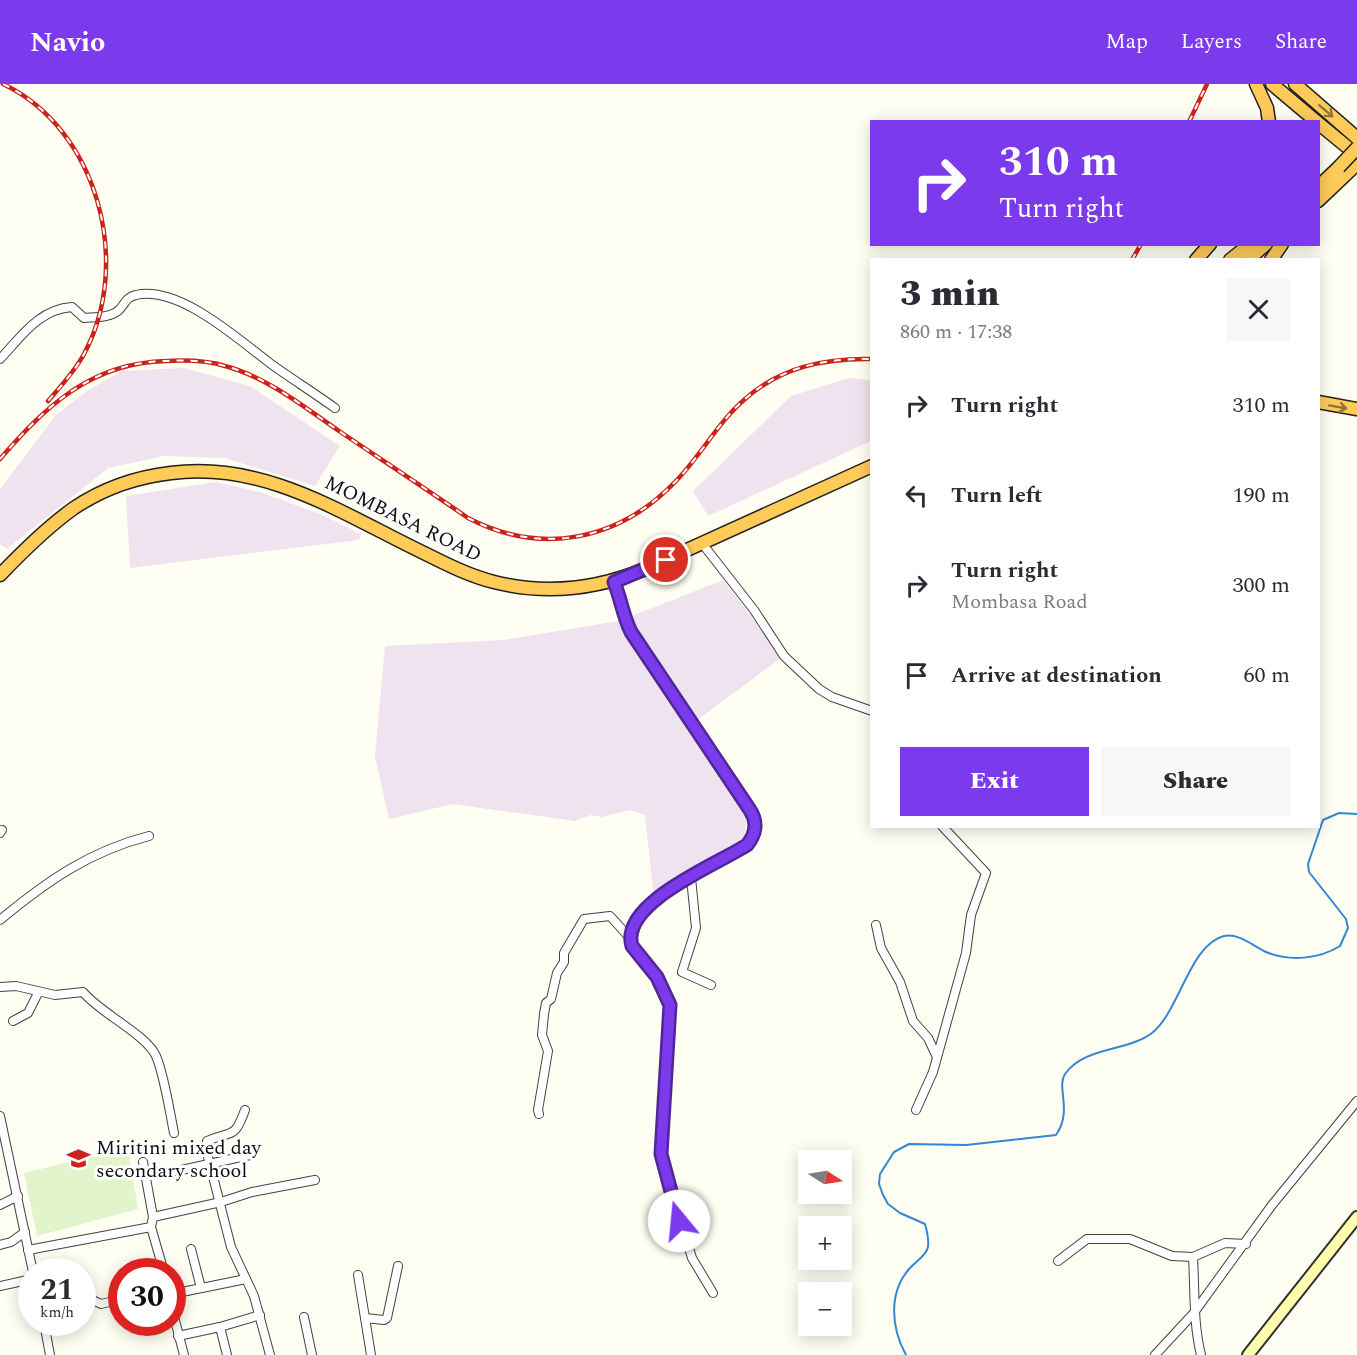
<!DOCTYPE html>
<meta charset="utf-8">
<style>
:root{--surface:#fff;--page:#f7f7f7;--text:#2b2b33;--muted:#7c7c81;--accent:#7c3aed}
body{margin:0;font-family:Spectral,serif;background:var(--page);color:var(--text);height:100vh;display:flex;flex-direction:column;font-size:22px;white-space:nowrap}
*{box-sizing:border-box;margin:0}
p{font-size:20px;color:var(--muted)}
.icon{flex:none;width:33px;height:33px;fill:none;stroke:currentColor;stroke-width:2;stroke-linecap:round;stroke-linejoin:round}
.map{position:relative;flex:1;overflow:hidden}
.panel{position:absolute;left:870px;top:174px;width:450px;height:570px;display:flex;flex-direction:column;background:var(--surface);border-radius:0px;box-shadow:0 3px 15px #0003}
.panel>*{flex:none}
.top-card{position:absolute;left:870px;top:36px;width:450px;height:126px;border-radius:0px;box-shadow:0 3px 15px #0003;background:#7c3aed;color:#fff;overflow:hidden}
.needle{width:39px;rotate:102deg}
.tools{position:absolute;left:798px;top:1066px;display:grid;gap:12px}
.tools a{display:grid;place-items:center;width:54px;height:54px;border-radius:0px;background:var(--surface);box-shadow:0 3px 15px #0003;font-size:30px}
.speed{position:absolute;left:18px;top:1174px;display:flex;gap:12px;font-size:30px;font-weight:700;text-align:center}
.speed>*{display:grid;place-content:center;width:78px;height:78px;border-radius:50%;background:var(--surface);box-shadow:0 3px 15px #0003;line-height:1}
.speed small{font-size:15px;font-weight:400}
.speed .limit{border:9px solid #d22;background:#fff;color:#111}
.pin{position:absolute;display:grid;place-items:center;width:51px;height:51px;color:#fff;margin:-26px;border:3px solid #fff;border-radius:50%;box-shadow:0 2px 6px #0007}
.me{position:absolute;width:66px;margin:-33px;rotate:343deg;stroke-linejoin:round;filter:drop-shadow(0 0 4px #0008)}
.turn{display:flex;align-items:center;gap:21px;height:126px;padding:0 30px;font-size:27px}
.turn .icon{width:78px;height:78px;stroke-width:2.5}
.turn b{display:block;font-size:42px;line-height:51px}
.round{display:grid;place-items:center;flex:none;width:63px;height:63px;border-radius:0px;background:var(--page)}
.head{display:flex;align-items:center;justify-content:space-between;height:102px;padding:0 30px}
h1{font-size:36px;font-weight:800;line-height:45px}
.button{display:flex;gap:12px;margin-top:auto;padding:12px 30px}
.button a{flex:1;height:69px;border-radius:0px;background:var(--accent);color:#fff;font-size:24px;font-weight:800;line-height:69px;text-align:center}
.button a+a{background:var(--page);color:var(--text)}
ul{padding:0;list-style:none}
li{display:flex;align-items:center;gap:18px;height:90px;padding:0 30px}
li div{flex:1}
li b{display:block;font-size:22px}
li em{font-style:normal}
header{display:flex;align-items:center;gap:36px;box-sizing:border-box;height:84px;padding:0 30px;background:var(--accent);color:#fff}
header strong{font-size:28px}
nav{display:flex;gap:33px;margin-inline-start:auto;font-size:21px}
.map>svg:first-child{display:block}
.industrial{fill:#eee3ee}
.pitch{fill:#e2f4ca}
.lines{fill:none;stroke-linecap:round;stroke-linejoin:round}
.stream{stroke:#3387d7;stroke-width:2}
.minor-casing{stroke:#424242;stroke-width:10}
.secondary-casing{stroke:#313131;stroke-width:14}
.trunk-casing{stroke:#202020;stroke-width:15}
.minor{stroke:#fff;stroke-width:8}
.secondary{stroke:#fffdad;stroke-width:10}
.trunk{stroke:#fecb59;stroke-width:12}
.rail-casing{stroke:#cb231c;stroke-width:4.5}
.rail{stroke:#fff;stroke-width:2;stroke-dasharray:7;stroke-linecap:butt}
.trunk-bridge-casing{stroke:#202020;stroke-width:15;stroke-linecap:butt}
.trunk-bridge{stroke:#fecb59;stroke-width:12}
.oneway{stroke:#927638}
.route-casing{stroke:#51269a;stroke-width:15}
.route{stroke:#7c3aed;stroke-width:10}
.labels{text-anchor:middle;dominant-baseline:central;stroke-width:6;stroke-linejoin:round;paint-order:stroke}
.street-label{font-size:20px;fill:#0f0f0f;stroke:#fff}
.poi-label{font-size:20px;fill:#0f0f0f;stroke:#fff;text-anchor:start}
</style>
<header>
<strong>Navio</strong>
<nav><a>Map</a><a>Layers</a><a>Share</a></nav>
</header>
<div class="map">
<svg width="1357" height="1271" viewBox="0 0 1357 1271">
<rect width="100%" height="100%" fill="#fffef2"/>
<g class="industrial">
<polygon points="184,284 250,302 340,362 315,402 225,374 164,372 108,384 7,465 0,460 0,405 56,331 87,307 122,287"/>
<polygon points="849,294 871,296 871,357 708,432 693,407 791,312"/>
<polygon points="216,398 263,409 325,432 361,450 359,456 130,484 126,412"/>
<polygon points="723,496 782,573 696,637 627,534"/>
<polygon points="619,537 747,731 744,753 654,814 645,731 630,726 601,733 591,731 575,737 453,720 389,735 375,672 385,562 504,556"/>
</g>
<polygon class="pitch" points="128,1064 138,1125 37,1152 24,1089"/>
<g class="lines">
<path class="stream" d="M 906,1271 C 891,1244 888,1208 910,1184 C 916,1177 926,1172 928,1163 C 929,1155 927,1147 925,1140 L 900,1129 L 888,1120 L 883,1111 L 879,1100 L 880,1090 L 894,1068 L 909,1060 L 966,1061 L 1056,1051 C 1073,1027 1056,1003 1065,990 C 1085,962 1127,968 1152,949 C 1179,928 1190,860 1224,852 C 1239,849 1253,862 1266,868 C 1290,878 1319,875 1340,862 L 1348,844 L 1346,835 L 1309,788 L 1308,780 L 1323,736 L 1339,729 L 1357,730"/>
<defs>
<g id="minor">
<path d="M 0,275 C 21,253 39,225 72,223 L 84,234 C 95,233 110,234 119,226 C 125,220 126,213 136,211 C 179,201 239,256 271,280 C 292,295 314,309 335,324"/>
<polyline points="701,458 754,526 784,572 819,605 832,613 872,627"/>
<path d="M 614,498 C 621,515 623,532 631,548 L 754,732 L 755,749 L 747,761 C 723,777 616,823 632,860 C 635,868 644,874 649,881 C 659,893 665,907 670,921 L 661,1070 L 692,1174 L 713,1209"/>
<polyline points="0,749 2,746"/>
<polyline points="691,794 696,844 682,888 711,901"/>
<path d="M 0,836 C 47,797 90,767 149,752"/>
<polyline points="876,841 881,864 900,898 913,937 928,954 936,971"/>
<path d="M 0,903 L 16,902 L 55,911 L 83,908 C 100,929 147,951 156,972 C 164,990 170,1029 174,1049"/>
<polyline points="13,937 28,929 38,909"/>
<path d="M 245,1026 C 234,1056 233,1046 207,1057 L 206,1065 L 231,1163 L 254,1212 L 270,1271"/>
<polyline points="916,1026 933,988 966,869 971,831 986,789 942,742"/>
<polyline points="539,1030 538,1026 548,967 542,951 544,930 546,919 551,915 557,889 564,878 564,869 584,835 610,832 630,854"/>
<polyline points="0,1032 33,1188"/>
<polyline points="143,1078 153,1133 151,1143 164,1188"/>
<polyline points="147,1089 177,1087 250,1071"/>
<polyline points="0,1121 18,1112"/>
<polyline points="153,1133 221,1118 252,1108 315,1096"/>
<polyline points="0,1161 11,1158 25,1148"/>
<polyline points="191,1165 201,1204"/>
<polyline points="28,1166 151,1143"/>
<path d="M 1193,1173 C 1195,1207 1193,1238 1201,1271"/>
<polyline points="1058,1177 1087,1155 1130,1155 1172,1172 1193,1173 1225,1159 1246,1160"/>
<polyline points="358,1191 365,1234"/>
<polyline points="0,1202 32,1195"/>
<polyline points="172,1210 246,1195"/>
<polyline points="82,1211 101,1220 118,1216"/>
<polyline points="172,1225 184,1271"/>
<polyline points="304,1233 312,1271"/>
<polyline points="44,1239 50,1271"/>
<polyline points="220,1243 260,1231"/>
<polyline points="178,1252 220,1243 227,1271"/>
<polyline points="371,1271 365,1234 384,1236 387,1234 398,1182"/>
<polyline points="1155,1271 1193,1230 1272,1121 1357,1017"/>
</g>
<polyline id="secondary" points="1248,1271 1357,1133"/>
<g id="trunk">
<polyline points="1256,0 1267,24 1269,38"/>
<polyline points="1272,0 1317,38"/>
<polyline points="1295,0 1357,54"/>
<polyline points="1318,39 1357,71"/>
<polyline points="1318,103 1339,83"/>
<polyline points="1318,117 1357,80"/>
<polyline points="1196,176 1210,160"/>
<polyline points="1230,176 1250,160"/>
<polyline points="1248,176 1266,160"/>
<polyline points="1271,176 1282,160"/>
<polyline points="1318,318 1357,325"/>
<path d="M 0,491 C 23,467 46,444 74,424 C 104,404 136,393 171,389 C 267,377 344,431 426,470 C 448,481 470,492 494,498 C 546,511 595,506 645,485 L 872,382"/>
</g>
</defs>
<use href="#minor" class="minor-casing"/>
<use href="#secondary" class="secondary-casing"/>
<use href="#trunk" class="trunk-casing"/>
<use href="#minor" class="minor"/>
<use href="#secondary" class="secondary"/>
<use href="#trunk" class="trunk"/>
<defs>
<g id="rail">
<path d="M 3,0 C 98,45 133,179 84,270 C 75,287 61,302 48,317"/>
<polyline points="1189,38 1207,0"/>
<polyline points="1132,176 1141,160"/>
<path d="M 0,375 C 47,321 91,279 166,277 C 185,276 206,276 225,282 C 267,293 304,323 339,347 C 382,376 425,404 468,434 C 541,472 618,457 675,398 C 700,373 718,338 745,315 C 781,283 825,274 872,275"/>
</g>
</defs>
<use href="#rail" class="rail-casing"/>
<use href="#rail" class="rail"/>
<defs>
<polyline id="trunk-bridge" points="1339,83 1357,64"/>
</defs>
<use href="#trunk-bridge" class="trunk-bridge-casing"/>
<use href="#trunk-bridge" class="trunk-bridge"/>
</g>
<defs><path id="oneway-shaft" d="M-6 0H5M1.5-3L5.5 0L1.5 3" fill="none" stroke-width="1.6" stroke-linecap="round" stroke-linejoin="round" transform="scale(1.5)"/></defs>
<g class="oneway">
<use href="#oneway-shaft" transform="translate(1326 27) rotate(41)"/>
<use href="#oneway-shaft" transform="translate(1338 323) rotate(10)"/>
</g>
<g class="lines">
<defs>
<path id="route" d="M 666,476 L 614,498 C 621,515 623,532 631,548 L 750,726 C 758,738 756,750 747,761 C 718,780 619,819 632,862 L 657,893 L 670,921 L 661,1070 L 679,1137"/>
</defs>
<use href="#route" class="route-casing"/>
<use href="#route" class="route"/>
</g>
<defs>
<symbol id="school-bare" viewBox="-9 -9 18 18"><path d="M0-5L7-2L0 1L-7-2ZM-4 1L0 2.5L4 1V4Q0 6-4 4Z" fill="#cb231c" stroke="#fff" stroke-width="2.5" paint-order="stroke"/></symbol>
</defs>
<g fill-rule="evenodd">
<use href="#school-bare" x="62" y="1058" width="33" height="33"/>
</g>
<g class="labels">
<g class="street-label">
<text transform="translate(403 435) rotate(26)">MOMBASA ROAD</text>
</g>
<g class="poi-label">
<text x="96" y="1064">Miritini mixed day<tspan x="96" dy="23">secondary school</tspan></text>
</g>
</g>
</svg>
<div class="tools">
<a><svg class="needle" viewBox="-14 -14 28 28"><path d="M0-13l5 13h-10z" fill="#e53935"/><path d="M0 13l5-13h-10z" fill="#7c7c81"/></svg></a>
<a>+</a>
<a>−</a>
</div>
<div class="speed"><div>21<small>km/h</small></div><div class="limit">30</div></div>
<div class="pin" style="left:666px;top:476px;background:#d93025"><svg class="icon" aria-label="arrive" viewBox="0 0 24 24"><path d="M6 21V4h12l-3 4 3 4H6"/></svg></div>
<svg class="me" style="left:679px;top:1137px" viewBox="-20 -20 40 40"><circle r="19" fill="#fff"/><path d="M0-13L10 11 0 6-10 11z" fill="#7c3aed"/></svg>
<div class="top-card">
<div class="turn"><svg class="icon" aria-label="right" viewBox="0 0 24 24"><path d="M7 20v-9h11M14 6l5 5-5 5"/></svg><div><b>310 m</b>Turn right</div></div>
</div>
<section class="panel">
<div class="head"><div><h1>3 min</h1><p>860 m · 17:38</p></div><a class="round"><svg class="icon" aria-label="close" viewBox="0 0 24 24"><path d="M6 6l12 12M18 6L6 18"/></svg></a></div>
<ul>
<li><svg class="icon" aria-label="right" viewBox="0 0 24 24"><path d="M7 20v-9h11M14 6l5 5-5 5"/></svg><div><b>Turn right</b></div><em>310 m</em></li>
<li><svg class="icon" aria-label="left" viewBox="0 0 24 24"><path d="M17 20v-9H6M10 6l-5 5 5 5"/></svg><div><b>Turn left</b></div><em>190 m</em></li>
<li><svg class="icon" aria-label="right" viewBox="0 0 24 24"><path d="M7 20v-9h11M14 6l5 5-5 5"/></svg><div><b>Turn right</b><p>Mombasa Road</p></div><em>300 m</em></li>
<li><svg class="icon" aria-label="arrive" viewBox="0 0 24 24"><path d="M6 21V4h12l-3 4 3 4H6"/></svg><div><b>Arrive at destination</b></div><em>60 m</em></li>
</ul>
<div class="button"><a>Exit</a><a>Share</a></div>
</section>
</div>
